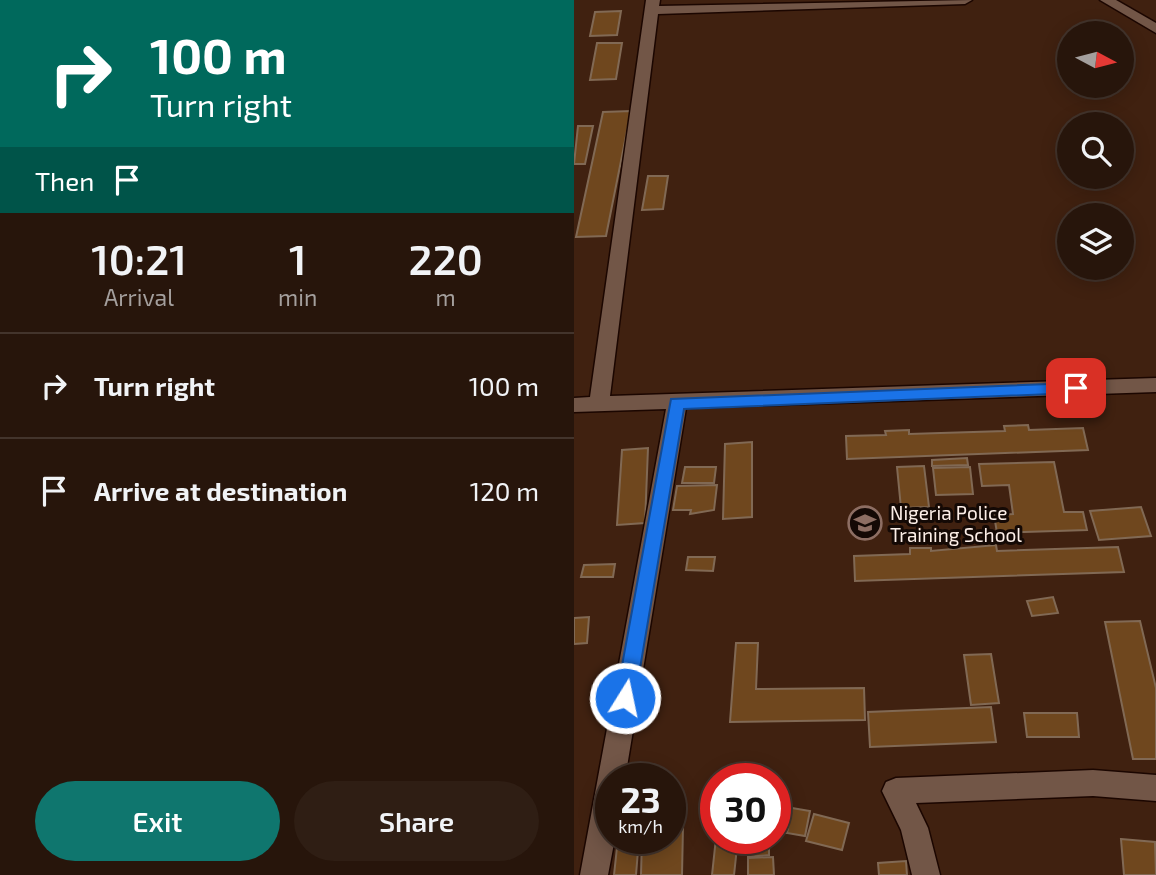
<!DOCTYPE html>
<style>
:root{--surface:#27150b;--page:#2f1e14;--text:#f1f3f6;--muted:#a49f9d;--line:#43342c;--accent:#0f766e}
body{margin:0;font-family:"Exo 2",sans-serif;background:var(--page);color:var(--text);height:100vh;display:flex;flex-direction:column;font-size:26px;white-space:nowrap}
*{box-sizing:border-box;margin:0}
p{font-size:23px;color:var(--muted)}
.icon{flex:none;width:38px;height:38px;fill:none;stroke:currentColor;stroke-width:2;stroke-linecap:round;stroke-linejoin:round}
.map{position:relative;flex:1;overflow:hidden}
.panel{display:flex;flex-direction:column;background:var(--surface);width:574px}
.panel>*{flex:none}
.banner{background:#00695c;color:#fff;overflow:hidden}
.needle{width:46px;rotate:97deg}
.buttons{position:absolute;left:483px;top:21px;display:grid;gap:14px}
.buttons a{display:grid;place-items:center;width:77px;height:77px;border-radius:50%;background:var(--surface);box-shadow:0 4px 18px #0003,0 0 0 2px var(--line);font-size:35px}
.speed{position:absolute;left:21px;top:763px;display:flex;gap:14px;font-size:35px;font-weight:700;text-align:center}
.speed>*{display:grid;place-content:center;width:91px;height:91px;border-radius:50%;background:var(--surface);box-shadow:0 4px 18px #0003,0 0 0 2px var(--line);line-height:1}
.speed small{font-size:18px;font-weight:400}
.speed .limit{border:10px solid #d22;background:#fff;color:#111}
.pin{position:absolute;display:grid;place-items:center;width:60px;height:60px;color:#fff;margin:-30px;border-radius:14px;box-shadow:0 4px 10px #0006}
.me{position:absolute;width:77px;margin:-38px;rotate:10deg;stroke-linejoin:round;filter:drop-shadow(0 0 5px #0008)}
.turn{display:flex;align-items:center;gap:24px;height:147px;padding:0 35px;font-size:32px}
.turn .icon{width:91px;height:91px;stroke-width:2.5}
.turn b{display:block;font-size:49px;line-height:60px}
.then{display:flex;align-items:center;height:66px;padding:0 35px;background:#0003;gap:14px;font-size:26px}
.eta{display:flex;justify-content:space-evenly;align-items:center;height:119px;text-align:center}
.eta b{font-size:42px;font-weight:600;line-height:49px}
.primary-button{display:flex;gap:14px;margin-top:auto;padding:14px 35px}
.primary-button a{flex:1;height:80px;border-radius:42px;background:var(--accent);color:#fff;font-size:28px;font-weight:600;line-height:80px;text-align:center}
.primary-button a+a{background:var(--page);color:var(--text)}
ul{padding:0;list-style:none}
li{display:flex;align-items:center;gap:21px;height:105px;padding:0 35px;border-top:2px solid var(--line)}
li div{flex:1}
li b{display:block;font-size:26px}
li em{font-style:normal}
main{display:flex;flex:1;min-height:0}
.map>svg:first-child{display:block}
.built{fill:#402110;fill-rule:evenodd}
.building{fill:#6f471e;stroke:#816954;stroke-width:2}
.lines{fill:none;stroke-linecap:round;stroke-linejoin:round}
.minor-casing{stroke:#1b0600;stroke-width:3}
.minor{fill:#725647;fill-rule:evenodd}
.route{fill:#1a73e8;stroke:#114b97;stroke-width:2}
.labels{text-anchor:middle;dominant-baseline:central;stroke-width:6;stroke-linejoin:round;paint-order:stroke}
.poi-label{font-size:19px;fill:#fdefe8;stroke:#140905;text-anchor:start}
</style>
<main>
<section class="panel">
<div class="banner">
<div class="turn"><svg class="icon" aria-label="right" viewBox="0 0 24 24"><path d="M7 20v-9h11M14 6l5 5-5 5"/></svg><div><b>100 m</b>Turn right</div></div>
<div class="then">Then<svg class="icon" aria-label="arrive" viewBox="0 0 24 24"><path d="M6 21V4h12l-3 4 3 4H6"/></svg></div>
</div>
<div class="eta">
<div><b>10:21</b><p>Arrival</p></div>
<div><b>1</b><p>min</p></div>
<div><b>220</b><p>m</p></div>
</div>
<ul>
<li><svg class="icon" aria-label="right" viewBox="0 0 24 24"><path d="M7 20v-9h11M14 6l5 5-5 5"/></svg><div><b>Turn right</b></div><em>100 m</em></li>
<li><svg class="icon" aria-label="arrive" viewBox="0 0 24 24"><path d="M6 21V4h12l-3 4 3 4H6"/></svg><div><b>Arrive at destination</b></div><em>120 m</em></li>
</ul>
<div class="primary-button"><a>Exit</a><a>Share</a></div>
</section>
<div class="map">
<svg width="582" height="875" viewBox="0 0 582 875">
<rect width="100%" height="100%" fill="#341c0f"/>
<path class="built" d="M 0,0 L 582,0 L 582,875 L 0,875 ZM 495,33 L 548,33 L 548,86 L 495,86 ZM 495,124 L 548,124 L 548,177 L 495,177 ZM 495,215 L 548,215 L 548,268 L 495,268 ZM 37,779 L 96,779 L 96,838 L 37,838 ZM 142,779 L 201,779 L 201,838 L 142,838 Z"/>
<g class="building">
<polygon points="47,11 43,35 16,36 21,12"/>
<polygon points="23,43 48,43 42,79 16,80"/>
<polygon points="57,111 32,236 2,237 29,112"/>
<polygon points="4,126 19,126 11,164 0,164"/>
<polygon points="74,176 94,176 89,209 68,210"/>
<polygon points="454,425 455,430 509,428 514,450 273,459 272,436 312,435 311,431 335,430 335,434 431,431 430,426"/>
<polygon points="178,442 178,517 149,519 151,444"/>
<polygon points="74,448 71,523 43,525 48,450"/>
<polygon points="393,458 394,465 358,466 358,460"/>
<polygon points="480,462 490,512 509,512 513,530 423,533 420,515 439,514 435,485 408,486 405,464"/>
<polygon points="350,466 355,507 327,508 323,467"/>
<polygon points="111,467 142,467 140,483 108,483"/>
<polygon points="396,467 399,494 362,495 359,468"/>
<polygon points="143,485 140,510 116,514 117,510 99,510 103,486"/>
<polygon points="567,507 577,536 525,540 516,511"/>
<polygon points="422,545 423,551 544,547 550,572 281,581 280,556 336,554 336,548 357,548 357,551"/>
<polygon points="114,557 141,557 139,571 112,570"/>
<polygon points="41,564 39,577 7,577 10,565"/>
<polygon points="479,597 484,613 458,616 453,601"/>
<polygon points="15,617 13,643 0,644 0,618"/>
<polygon points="566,621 582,688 582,759 559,759 531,622"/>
<polygon points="162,643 184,643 182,689 290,688 291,720 156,722"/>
<polygon points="417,654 425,703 397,705 390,655"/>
<polygon points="417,707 422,742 296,747 294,712"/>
<polygon points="450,713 503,713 505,737 453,737"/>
<polygon points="218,808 236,811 231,836 213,833"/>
<polygon points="210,811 212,833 201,835 201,812"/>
<polygon points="240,814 275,823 268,850 232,841"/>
<polygon points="109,826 108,875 67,875 68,838 96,838 96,827"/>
<polygon points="44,838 65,838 62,875 40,875"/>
<polygon points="142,838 164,838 160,875 138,875"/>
<polygon points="173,838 195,838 195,855 174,857"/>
<polygon points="547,839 581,842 582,875 550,875"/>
<polygon points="199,857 200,875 174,875 174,858"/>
<polygon points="332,861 333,875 305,875 304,863"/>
</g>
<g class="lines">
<defs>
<g id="minor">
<polygon points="72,0 86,0 85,6 398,0 391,4 84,14 36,396 582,378 582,392 112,408 51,779 37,779 37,838 41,838 34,875 6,875 92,409 0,412 0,398 16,397"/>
<polygon points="526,0 542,0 582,23 582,33"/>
<polygon points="519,770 582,775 582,801 519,796 342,803 354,828 366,875 338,875 327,830 308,791 312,782 322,778"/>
</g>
</defs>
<use href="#minor" class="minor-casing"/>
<use href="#minor" class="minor"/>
</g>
<polygon class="route" points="502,383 510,388 502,393 110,409 61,698 58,704 51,707 44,704 42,698 97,399"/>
<defs>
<symbol id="university-ring" viewBox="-11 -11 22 22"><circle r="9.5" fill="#140905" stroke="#8d6e63" stroke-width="1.5"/><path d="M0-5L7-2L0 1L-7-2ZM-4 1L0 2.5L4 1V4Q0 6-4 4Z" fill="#8d6e63"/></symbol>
</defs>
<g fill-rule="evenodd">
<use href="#university-ring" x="272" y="504" width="38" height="38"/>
</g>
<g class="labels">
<g class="poi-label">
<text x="316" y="512">Nigeria Police<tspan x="316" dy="22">Training School</tspan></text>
</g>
</g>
</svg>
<div class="buttons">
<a><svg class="needle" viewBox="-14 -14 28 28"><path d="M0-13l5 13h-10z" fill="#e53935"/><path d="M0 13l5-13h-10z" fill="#a49f9d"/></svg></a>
<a><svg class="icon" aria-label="search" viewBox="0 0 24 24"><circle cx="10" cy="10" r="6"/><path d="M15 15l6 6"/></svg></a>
<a><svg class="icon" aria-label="layers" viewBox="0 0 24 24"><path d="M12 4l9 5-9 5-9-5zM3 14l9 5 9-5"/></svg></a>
</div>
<div class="speed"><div>23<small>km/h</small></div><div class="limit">30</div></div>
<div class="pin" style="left:502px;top:388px;background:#d93025"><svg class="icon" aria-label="arrive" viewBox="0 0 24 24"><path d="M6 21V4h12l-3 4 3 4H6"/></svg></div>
<svg class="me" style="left:51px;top:698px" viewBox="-20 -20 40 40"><circle r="17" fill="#1a73e8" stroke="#fff" stroke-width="3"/><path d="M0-11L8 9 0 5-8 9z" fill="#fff"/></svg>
</div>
</main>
